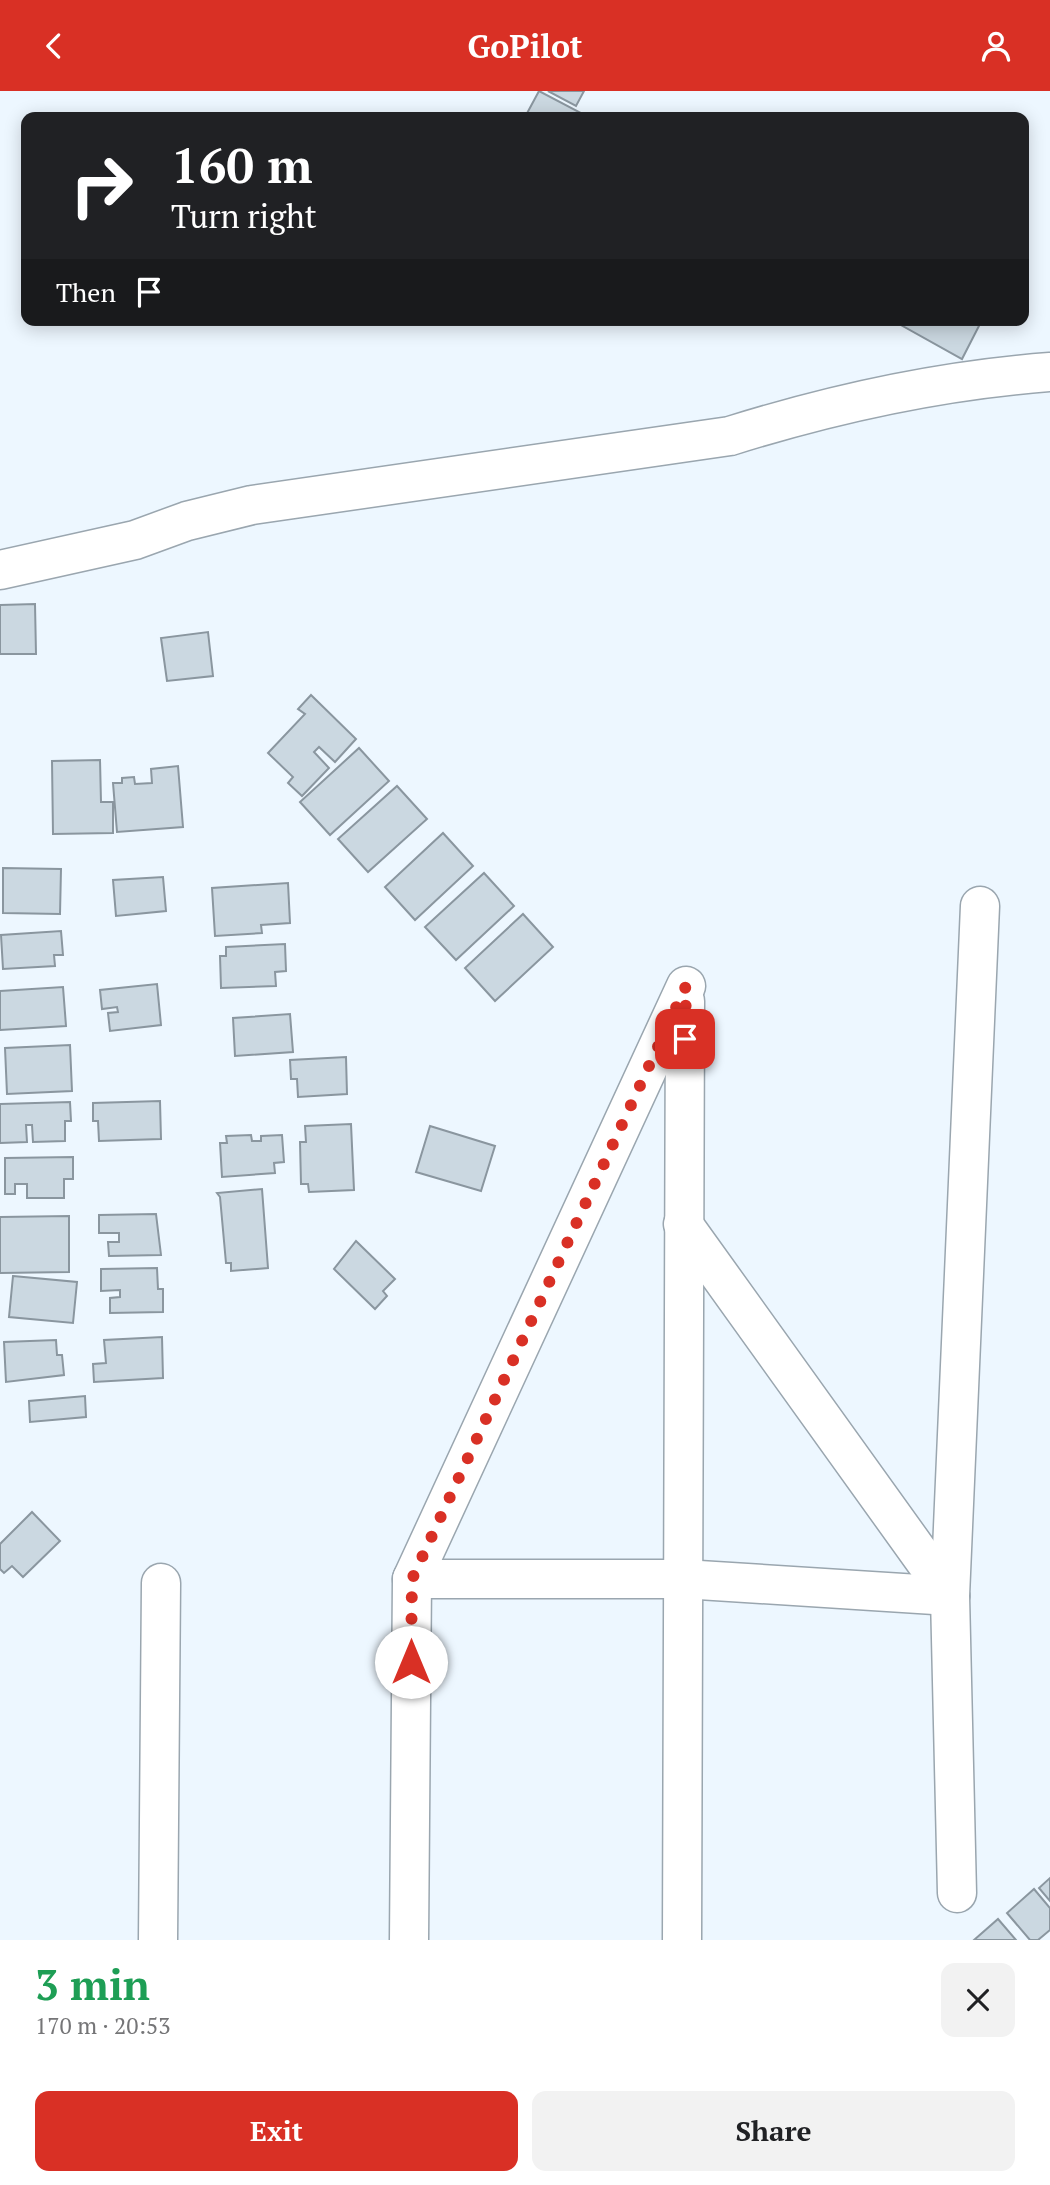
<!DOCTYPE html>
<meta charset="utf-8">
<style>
:root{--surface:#fff;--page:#f2f2f2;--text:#202124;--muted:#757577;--accent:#d93025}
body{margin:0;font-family:"PT Serif",serif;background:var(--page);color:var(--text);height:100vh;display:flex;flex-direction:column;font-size:26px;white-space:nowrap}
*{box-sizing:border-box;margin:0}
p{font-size:23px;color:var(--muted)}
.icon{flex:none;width:38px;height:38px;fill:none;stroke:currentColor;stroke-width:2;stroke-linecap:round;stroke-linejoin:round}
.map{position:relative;height:1849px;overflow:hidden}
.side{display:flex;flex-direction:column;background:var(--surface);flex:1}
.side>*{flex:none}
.hud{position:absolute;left:21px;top:21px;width:1008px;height:214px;border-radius:14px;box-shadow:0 4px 18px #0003;background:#202124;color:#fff;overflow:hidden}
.pin{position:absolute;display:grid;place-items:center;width:60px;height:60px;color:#fff;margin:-30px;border-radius:14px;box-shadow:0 4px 10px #0006}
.me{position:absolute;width:77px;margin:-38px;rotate:0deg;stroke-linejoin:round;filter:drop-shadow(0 0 5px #0008)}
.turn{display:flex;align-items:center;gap:24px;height:147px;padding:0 35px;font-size:32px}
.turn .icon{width:91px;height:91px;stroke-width:2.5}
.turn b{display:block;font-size:49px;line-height:60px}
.then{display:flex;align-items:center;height:66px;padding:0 35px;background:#0003;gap:14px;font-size:26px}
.round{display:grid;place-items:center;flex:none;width:74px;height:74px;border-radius:14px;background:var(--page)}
.head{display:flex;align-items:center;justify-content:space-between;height:119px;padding:0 35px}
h1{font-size:42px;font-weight:700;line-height:52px;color:#1e9e55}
.cta{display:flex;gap:14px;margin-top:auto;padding:14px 35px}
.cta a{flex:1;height:80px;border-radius:14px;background:var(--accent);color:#fff;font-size:28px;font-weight:700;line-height:80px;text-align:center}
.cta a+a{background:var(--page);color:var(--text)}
header{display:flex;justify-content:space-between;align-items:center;height:91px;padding:0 35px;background:var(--accent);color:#fff;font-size:32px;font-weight:700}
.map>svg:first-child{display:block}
.building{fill:#cbd8e1;stroke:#8a969f;stroke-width:2}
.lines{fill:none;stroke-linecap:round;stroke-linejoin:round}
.minor-casing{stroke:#9aa6af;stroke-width:41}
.minor{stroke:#fff;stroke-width:38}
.route{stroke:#d93025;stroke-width:12;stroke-dasharray:0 21.6}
</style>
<header><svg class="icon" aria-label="back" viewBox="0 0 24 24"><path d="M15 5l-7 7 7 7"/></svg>GoPilot<svg class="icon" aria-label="person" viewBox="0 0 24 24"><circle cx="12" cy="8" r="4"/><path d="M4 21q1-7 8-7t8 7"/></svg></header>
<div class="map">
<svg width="1050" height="1849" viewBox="0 0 1050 1849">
<rect width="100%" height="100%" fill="#edf7ff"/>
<g class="building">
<polygon points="539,0 581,22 578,26 525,26"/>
<polygon points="548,0 584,0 576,15"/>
<polygon points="892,229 982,229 962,268"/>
<polygon points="35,513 36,563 0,563 0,514"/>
<polygon points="208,541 213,585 167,590 161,547"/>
<polygon points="311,604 356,648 335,671 319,656 314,661 329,677 302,705 288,692 293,686 268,662 305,623 298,618"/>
<polygon points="359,657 389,690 330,744 300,711"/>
<polygon points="100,669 101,711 113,711 113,742 53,743 52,670"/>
<polygon points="178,675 183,736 117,741 113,692 122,692 122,687 134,686 135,693 152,692 151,678"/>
<polygon points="397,695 427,728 368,781 338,748"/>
<polygon points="443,742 473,775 415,829 385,796"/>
<polygon points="3,777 61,778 60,823 3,822"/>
<polygon points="484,782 514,815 456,869 425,836"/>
<polygon points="163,786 166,820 116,825 113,789"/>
<polygon points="288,792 290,832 261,834 262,842 215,845 212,797"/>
<polygon points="523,823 553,856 495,910 465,877"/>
<polygon points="61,840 63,864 54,864 55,875 3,878 1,844"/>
<polygon points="285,853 286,880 275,881 276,895 221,897 220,865 226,865 226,856"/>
<polygon points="157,893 161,934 110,940 108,922 118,921 117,916 102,918 100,899"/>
<polygon points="63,896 66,935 0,939 0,900"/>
<polygon points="290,923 293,961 235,965 233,927"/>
<polygon points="70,954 72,1000 7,1003 5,957"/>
<polygon points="346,966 347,1003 298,1006 297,988 291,988 290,969"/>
<polygon points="160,1010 161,1048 99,1050 98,1030 93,1030 93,1012"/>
<polygon points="70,1011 71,1030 65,1030 65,1050 33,1051 32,1034 26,1034 27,1051 0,1052 0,1013"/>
<polygon points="351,1033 354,1099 309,1101 308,1093 301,1093 300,1051 306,1051 305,1035"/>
<polygon points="430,1035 495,1055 481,1100 416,1081"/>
<polygon points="251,1044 252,1050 261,1050 261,1045 282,1044 284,1071 274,1072 275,1082 222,1086 220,1052 227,1052 226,1045"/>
<polygon points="73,1066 73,1088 64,1088 64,1107 27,1107 27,1093 15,1093 15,1103 5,1103 5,1067"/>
<polygon points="262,1098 268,1177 231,1180 231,1172 226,1172 220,1106 217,1102"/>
<polygon points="156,1123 161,1164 109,1165 108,1151 119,1151 119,1142 99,1142 99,1124"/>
<polygon points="69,1125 69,1181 0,1182 0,1126"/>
<polygon points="356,1150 395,1188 383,1200 387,1205 375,1218 334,1178"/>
<polygon points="157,1177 158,1198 163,1198 163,1221 110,1222 110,1207 120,1206 120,1199 101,1200 101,1178"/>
<polygon points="13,1185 77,1191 73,1232 9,1226"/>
<polygon points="162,1246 163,1287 94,1291 93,1273 106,1272 104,1249"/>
<polygon points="56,1249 57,1264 62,1264 64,1284 6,1291 4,1251"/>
<polygon points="85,1305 86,1326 30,1331 29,1310"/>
<polygon points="32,1421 60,1450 23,1486 12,1475 4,1482 0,1478 0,1453"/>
<polygon points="1050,1787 1050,1810 1039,1797"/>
<polygon points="1034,1798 1050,1817 1050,1839 1038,1849 1030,1849 1007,1822"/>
<polygon points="998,1828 1016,1849 974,1849"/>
</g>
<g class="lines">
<defs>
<g id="minor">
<path d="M 0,479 L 135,449 L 187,430 L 252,414 L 730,345 C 832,313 943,289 1050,281"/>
<polyline points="683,1133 950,1505"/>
<polyline points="412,1488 683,1488 950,1505"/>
<polyline points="957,1802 950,1505 980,815"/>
<polyline points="158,1849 161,1492"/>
<polyline points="409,1849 412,1488 686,895"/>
<polyline points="682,1849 685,910"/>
</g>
</defs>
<use href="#minor" class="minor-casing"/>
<use href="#minor" class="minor"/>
</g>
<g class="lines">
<polyline class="route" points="411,1571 412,1488 686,895 685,948"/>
</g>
</svg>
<div class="pin" style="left:685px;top:948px;background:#d93025"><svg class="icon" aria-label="arrive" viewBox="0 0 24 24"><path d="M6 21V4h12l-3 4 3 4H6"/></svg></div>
<svg class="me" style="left:411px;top:1571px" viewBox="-20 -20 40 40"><circle r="19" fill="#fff"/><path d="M0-13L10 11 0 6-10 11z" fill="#d93025"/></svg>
<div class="hud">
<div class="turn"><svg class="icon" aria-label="right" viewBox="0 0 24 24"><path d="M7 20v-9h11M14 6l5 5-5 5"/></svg><div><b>160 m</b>Turn right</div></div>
<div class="then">Then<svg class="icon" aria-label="arrive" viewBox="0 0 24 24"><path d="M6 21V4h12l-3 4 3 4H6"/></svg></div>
</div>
</div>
<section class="side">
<div class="head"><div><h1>3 min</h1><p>170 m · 20:53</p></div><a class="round"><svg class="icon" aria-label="close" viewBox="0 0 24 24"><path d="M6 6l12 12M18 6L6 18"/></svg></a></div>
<div class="cta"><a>Exit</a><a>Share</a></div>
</section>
